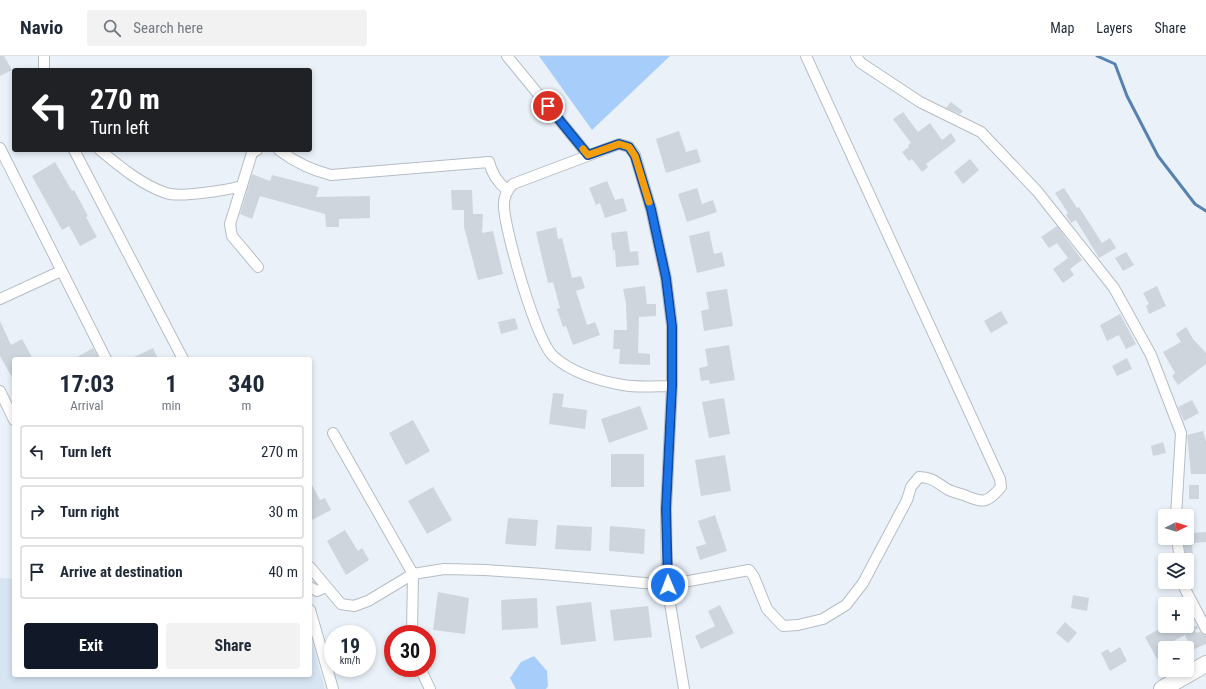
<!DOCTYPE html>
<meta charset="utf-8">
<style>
:root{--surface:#fff;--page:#f2f2f3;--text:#1f2937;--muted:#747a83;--line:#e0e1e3;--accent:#111827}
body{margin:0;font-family:"Roboto Condensed",sans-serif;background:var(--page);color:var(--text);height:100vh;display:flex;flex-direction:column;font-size:15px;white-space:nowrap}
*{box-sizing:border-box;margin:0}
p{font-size:13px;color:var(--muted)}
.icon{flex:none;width:22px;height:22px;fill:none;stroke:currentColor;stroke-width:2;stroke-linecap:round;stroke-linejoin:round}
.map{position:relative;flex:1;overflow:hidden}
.drawer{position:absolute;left:12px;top:301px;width:300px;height:320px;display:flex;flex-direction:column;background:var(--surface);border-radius:4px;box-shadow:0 2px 6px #0003}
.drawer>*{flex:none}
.hud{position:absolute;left:12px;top:12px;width:300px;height:84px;border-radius:4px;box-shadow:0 2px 6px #0003;background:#202124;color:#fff;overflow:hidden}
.needle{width:26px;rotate:85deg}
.controls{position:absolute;left:1158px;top:453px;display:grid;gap:8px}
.controls a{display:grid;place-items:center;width:36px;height:36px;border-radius:4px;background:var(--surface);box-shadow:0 2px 6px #0003;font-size:20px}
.speed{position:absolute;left:324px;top:569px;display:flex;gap:8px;font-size:20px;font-weight:700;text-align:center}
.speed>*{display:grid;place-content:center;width:52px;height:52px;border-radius:50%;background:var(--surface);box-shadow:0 2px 6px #0003;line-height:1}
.speed small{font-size:10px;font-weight:400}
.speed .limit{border:6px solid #d22;background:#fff;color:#111}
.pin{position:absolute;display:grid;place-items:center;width:34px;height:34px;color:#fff;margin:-17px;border:2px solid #fff;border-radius:50%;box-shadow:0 1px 4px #0007}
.me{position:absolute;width:44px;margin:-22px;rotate:359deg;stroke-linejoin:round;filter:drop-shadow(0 0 3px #0008)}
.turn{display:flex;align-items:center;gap:14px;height:84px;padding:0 12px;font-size:18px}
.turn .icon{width:52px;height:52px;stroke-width:2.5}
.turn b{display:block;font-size:28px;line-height:34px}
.eta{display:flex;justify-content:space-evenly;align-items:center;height:68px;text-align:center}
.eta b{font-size:24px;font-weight:700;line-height:28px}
.action{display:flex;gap:8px;margin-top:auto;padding:8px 12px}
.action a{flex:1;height:46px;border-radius:4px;background:var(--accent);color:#fff;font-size:16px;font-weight:700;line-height:46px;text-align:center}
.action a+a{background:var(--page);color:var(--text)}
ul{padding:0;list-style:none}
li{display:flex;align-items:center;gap:12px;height:54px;margin:0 8px 6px;padding:0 4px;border:2px solid var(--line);border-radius:4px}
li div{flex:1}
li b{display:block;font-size:15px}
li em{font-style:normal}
header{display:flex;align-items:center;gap:24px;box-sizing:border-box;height:56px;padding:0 20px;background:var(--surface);border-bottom:1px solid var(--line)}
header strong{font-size:19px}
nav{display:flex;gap:22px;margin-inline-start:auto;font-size:14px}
.search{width:280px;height:36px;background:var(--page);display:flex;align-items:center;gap:10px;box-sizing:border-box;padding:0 14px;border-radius:4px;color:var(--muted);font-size:15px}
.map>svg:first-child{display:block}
.built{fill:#d7e4f2}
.green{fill:#a7cefa}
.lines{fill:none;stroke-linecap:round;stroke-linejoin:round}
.stream{stroke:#5681b0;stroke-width:3}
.building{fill:#ced5dd}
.street-casing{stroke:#b6bdc5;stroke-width:12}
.primary-casing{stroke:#b6bdc5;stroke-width:18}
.street{stroke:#fff;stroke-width:10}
.primary{stroke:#fff;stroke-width:16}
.route-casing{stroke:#114b97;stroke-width:10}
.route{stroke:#1a73e8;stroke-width:7}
.slow{stroke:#f59e0b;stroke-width:7}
</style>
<header>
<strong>Navio</strong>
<div class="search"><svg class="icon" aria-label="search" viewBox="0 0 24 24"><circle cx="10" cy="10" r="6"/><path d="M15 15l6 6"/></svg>Search here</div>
<nav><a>Map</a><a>Layers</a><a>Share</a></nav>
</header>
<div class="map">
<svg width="1206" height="633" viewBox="0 0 1206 633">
<rect width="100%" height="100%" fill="#eaf1f9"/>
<polygon class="built" points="0,522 14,523 14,619 310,619 310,577 325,633 0,633"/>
<g class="green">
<polygon points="539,0 670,0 592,74"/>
<polygon points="534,600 547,615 548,630 546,633 516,633 510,622 521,606"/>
</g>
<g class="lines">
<polyline class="stream" points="1097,0 1115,8 1127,40 1158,100 1195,148 1206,155"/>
</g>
<g class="building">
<polygon points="0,0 4,0 12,14 0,20"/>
<polygon points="951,46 963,55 960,58 946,52"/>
<polygon points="903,56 918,76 930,67 942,84 951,77 956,85 926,108 928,111 922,116 912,103 909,105 902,96 909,91 908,89 911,87 893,63"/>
<polygon points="679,75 686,96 697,93 701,106 666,117 656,83"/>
<polygon points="970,103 979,114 963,128 954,116"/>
<polygon points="55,106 72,135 74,134 88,160 86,161 97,181 80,190 69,170 62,174 32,120"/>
<polygon points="252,118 270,125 272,119 319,131 316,141 370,140 370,162 339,163 339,171 326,171 325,158 260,140 252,163 240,158"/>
<polygon points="607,125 615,144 623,142 627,155 605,162 600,147 596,149 589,132"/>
<polygon points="697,132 702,148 713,144 717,156 687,166 678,138"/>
<polygon points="1064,132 1077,152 1079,151 1102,187 1110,182 1116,192 1099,202 1076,164 1071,167 1066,159 1068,157 1055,137"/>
<polygon points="451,134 472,134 473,158 483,158 482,177 493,175 503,218 478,224 464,171 464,154 452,154"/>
<polygon points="1057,170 1082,204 1070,213 1074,219 1063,227 1053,213 1068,202 1057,187 1049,192 1041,181"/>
<polygon points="556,171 558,183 562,182 572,222 581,220 585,232 576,235 587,269 595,266 600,279 573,289 566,270 563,271 557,253 560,252 553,226 548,227 536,176"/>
<polygon points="627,175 630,196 638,195 639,209 616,211 615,194 613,194 611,177"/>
<polygon points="709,175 714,198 722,196 725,210 697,217 689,180"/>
<polygon points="1126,196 1134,209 1123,215 1115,202"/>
<polygon points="645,230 647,248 656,248 656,260 639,261 638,297 650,298 650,309 619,308 620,293 613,293 614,274 627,274 626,247 623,233"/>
<polygon points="1157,230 1166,250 1149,258 1146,250 1149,248 1143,237"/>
<polygon points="727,233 733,270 704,275 701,255 709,253 706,236"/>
<polygon points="1001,255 1008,267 991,277 984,265"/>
<polygon points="1120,258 1136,288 1126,293 1119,279 1107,285 1100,269"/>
<polygon points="515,262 518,273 501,278 498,266"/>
<polygon points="0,265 11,289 22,283 33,303 14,303 14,325 0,300"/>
<polygon points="1186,271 1193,283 1206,297 1206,308 1178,329 1172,320 1175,317 1163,296 1181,286 1176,278"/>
<polygon points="729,289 735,324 710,328 709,324 701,325 699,312 708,310 705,293"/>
<polygon points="93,292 99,303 74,303"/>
<polygon points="153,292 158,303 130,303"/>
<polygon points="1127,302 1132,313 1117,320 1112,310"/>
<polygon points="553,337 564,338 562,351 587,354 585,373 549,368"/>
<polygon points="724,342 730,378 709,382 702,346"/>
<polygon points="1192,344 1199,357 1184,365 1178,351"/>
<polygon points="640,350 648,373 609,387 601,363"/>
<polygon points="413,364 430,395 406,409 389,377"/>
<polygon points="1203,375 1206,386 1206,418 1191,418 1187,379"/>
<polygon points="1163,386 1166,397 1153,400 1151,390"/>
<rect x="611" y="398" width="33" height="33"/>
<polygon points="725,399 731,435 701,440 695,404"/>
<polygon points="310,425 320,444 325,442 331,454 310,465"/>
<rect x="1189" y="429" width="10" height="14"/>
<polygon points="433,431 452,464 427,478 408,445"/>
<polygon points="715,459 727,495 700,504 696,491 706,488 698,465"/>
<polygon points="508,462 538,464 536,490 505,488"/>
<polygon points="557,469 592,471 591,495 555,493"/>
<polygon points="610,470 645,473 644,498 609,495"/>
<polygon points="345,474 358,495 362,492 369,504 346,519 327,485"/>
<polygon points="1206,476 1206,486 1192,487 1192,477"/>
<polygon points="1192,487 1193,504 1186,504 1184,488"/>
<polygon points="438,536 469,542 465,578 433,574"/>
<polygon points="1073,539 1089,542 1087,555 1071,552"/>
<polygon points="537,542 538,572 502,574 501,544"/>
<polygon points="591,546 596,585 561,589 556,550"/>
<polygon points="720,549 734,577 701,593 695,580 715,570 708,555"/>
<polygon points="648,550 652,581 614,585 610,554"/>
<polygon points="1065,566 1077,577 1068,587 1056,577"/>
<polygon points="1165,570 1197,570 1198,572 1195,574 1196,577 1200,576 1206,579 1206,588 1192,594 1185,579 1170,587 1172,592 1165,592 1165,599 1157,603 1145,581"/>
<polygon points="1120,591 1127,605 1110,615 1101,597 1108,593 1110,597"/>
</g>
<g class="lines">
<defs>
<g id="street">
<polyline points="507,0 588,99"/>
<polyline points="856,0 861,7 920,46 981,76 1037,135 1114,232 1151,299 1181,377 1176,460"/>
<polyline points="44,14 44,0"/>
<polyline points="0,92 106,303"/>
<polyline points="74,94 183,303"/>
<path d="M 100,94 C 119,110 142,129 166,137 C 180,142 227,134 242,130"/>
<polyline points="257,94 252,97 230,168 232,180 258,211"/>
<path d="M 279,94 C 296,107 311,114 331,119 L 489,106 C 492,118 497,126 507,134"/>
<polyline points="0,243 61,215"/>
<path d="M 672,330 C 656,330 639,332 623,329 C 599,325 573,317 554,301 C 536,285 506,178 504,152 C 503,142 506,135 513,128 L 619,88 L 629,91 L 635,99 L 651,153 L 666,222 L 672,270 L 672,330 L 666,453 L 667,529 L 684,633"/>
<polyline points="0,335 14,364"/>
<polyline points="333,377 413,518 412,578"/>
<polyline points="1177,482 1180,504"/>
<path d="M 310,511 L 341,548 L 354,550 L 368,545 L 413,518 L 444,513 L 485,514 L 543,518 L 667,529 L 749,514 L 754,521 L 767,553 L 783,570 L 798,569 L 823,563 L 846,549 L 863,527 L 907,444 L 911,431 L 919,421 C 931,421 936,426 947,433 C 952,436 958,437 964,439 C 983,447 987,448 1001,431 L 1000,423 L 806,0"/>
<polyline points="1184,526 1185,533 1206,573"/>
<polyline points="310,531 317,535 326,531"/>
<polyline points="310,554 333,633"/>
<polyline points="420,612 430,633"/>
</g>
<polyline id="primary" points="1162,633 1206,608"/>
</defs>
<use href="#street" class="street-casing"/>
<use href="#primary" class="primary-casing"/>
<use href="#street" class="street"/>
<use href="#primary" class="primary"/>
</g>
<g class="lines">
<defs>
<polyline id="route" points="548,50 588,99 619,88 629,91 635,100 651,153 666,222 672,270 672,330 666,453 668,529"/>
</defs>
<use href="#route" class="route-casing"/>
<use href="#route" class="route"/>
<polyline class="slow" points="583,93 588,99 619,88 629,91 635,100 649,146"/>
</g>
</svg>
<div class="controls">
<a><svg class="needle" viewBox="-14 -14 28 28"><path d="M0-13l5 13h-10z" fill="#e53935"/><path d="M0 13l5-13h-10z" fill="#747a83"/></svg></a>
<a><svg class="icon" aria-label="layers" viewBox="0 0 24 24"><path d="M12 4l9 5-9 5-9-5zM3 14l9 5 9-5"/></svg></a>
<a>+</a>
<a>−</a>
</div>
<div class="speed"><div>19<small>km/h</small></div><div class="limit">30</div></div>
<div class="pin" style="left:548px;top:50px;background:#d93025"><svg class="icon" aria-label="arrive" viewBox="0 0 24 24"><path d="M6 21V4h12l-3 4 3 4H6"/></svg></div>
<svg class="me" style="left:668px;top:529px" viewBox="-20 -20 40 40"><circle r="17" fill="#1a73e8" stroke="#fff" stroke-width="3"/><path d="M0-11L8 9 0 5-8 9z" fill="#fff"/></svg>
<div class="hud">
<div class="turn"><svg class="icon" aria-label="left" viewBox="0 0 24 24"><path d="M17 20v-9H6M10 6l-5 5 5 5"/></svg><div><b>270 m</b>Turn left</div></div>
</div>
<section class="drawer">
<div class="eta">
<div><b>17:03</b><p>Arrival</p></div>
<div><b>1</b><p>min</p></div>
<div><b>340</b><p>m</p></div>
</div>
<ul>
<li><svg class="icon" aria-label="left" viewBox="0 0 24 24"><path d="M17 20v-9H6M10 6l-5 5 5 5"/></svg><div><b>Turn left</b></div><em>270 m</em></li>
<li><svg class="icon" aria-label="right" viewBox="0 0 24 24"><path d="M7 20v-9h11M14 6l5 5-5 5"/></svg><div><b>Turn right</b></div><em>30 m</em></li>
<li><svg class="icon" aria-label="arrive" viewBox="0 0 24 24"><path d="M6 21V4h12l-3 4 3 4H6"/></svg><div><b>Arrive at destination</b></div><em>40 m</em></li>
</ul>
<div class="action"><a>Exit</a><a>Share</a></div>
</section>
</div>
